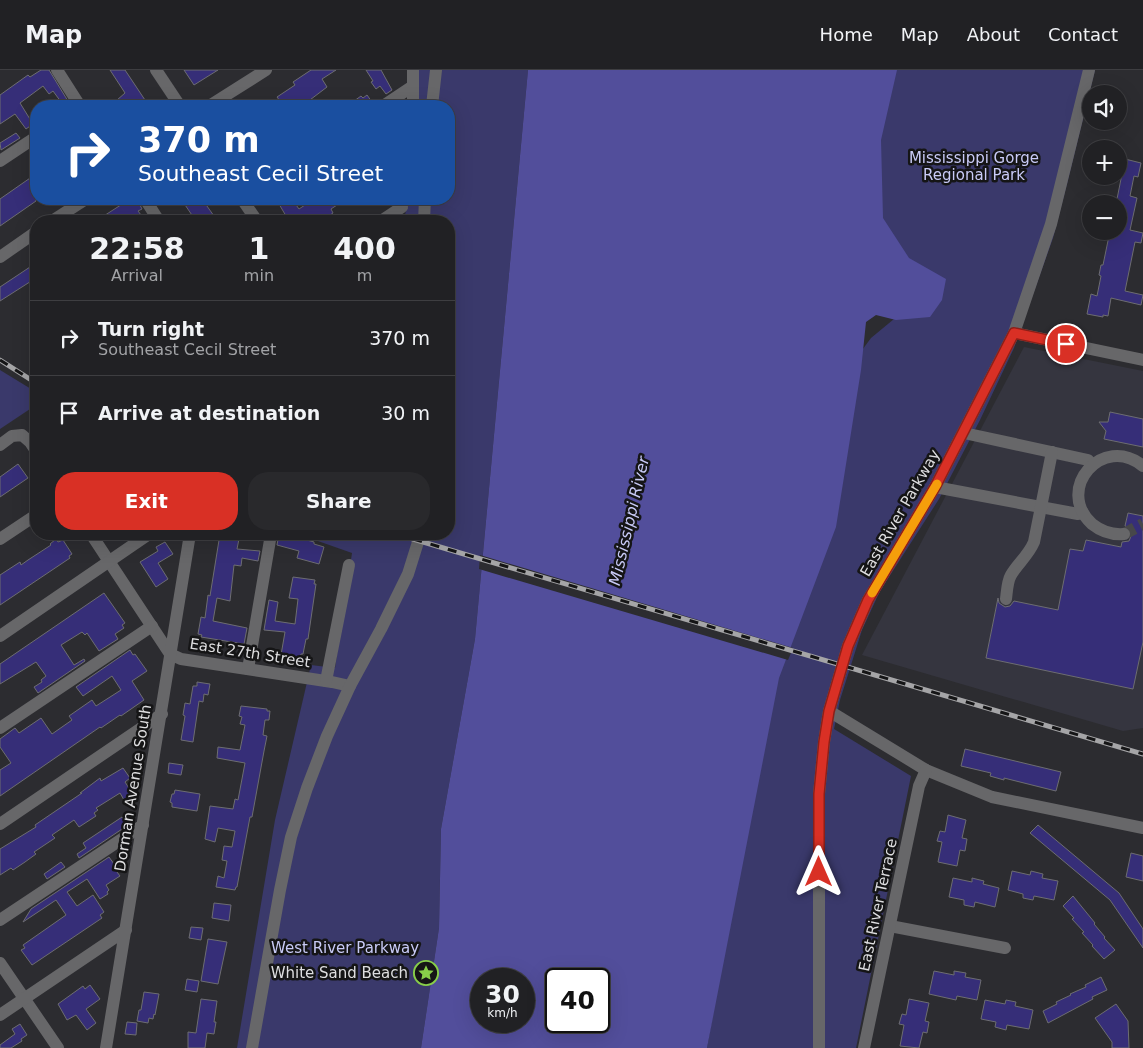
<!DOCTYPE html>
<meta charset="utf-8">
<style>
:root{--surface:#212124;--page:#29292c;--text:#f1f3f6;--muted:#a2a3a6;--line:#3e3e41;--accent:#d93025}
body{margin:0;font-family:"DejaVu Sans",sans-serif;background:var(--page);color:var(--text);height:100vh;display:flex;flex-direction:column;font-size:19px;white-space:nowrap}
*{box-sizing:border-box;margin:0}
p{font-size:16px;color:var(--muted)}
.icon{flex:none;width:28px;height:28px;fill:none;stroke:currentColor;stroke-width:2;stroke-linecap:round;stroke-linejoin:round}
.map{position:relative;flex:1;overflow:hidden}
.drawer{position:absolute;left:30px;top:145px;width:425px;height:325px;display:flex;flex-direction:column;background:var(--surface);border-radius:20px;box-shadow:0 5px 20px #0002,0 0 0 1px var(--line)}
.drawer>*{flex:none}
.top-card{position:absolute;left:30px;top:30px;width:425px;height:105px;border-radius:20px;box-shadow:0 5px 20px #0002,0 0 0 1px var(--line);background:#1a4fa0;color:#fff;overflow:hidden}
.tools{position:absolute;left:1082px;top:15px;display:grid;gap:10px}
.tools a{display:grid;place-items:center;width:45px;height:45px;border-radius:50%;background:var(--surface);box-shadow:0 5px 20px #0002,0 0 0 1px var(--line);font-size:25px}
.speed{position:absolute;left:470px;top:898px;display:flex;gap:10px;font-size:25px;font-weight:700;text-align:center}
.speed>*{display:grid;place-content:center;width:65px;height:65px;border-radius:50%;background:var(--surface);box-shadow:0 5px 20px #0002,0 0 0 1px var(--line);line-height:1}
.speed small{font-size:12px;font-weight:400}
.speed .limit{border:2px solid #111;border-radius:8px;background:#fff;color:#111}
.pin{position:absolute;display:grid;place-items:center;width:42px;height:42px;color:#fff;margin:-21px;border:2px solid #fff;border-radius:50%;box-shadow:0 1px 5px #0007}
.me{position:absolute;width:55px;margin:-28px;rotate:0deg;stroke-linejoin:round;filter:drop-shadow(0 0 4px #0008)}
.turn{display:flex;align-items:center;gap:18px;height:105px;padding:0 25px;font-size:22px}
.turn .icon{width:65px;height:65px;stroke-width:2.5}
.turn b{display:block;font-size:35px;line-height:42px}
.eta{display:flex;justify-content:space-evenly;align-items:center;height:85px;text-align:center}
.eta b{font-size:30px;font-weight:700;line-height:35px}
.button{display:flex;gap:10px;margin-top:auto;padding:10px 25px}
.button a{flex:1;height:58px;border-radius:20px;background:var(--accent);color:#fff;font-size:20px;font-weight:700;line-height:58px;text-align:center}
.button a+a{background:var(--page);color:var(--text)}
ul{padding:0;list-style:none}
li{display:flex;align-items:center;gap:15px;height:75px;padding:0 25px;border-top:1px solid var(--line)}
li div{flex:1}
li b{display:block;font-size:19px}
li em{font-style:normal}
header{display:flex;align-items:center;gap:30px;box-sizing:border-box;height:70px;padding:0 25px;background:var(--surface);border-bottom:1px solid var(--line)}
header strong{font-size:24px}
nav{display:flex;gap:28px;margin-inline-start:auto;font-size:18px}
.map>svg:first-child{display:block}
.built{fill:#35353f}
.green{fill:#3a396b}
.water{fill:#524e9b;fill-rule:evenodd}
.pier{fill:#2c2c30}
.building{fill:#362e78;stroke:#6d6d71}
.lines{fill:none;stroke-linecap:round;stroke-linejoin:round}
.minor-tunnel{stroke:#47474a;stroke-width:12;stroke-dasharray:12 6;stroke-linecap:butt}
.minor{stroke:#676769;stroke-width:12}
.rail-casing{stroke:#a5a5a7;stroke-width:5}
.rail{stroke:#151516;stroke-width:3;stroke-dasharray:9;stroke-linecap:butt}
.route-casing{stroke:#8d1f18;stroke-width:12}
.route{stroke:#d93025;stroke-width:9}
.slow{stroke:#f59e0b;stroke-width:9}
.labels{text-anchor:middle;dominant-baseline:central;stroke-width:5;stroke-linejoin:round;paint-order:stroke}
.park-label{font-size:15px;fill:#c9cbf7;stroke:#151516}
.street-label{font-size:15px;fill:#dedee0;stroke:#151516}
.poi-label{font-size:15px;fill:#dedee0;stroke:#151516;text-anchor:end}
.water-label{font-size:16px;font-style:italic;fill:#c8caf6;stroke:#151516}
</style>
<header>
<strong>Map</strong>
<nav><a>Home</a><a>Map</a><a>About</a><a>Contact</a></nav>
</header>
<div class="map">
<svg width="1143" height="978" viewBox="0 0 1143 978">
<rect width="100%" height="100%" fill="#2c2c30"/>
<polygon class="built" points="1024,277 1143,301 1143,658 1123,661 862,585"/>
<g class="green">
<polygon points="419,0 528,0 475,569 441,759 439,858 421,978 237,978 275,750 311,595 335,598 352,483 298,464 342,464 355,468 356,464 449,464 449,151 404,151 408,129 449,129 449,36 419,36"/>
<polygon points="885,0 1095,0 1068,110 1053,168 1014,278 980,350 939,429 880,521 862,560 840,630 834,659 911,706 856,978 707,978 771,612 854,291 871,268 894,249 923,244 875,143"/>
<polygon points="0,300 36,322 36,339 33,337 0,359"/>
</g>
<path class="water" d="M 528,0 L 897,0 L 881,70 L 883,148 L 909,188 L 946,209 L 942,230 L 930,247 L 896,250 L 876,245 L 866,252 L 861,300 L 836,457 L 779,608 L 707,978 L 421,978 L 439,858 L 441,759 L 475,569 ZM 481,909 L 524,909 L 524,951 L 481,951 ZM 556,909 L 599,909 L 599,951 L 556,951 Z"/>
<polygon class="pier" points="480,485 793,578 788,590 479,499"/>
<g class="building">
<polygon points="41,0 49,0 71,36 64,36 53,21 49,24 43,16 20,33 33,54 26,59 15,44 0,54 0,25 28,5 30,7"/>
<polygon points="110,0 125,0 149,36 121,36 117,30 125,23"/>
<polygon points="184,0 218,0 194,15"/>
<polygon points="311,0 336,0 322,9 327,17 302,36 272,36 280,31 277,27 295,15 293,12"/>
<polygon points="366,0 381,0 392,20 386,24 380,16 376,19 371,12 373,11"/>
<polygon points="367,25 372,32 368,36 347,36 361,26 363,28"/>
<polygon points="16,63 20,68 1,80 0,73"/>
<polygon points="1125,89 1141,93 1138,107 1134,106 1130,126 1137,128 1130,160 1143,163 1141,173 1135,172 1125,221 1143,225 1141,235 1111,228 1108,246 1103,245 1103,247 1087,244 1091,224 1097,226 1101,206 1099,205 1101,195 1103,195 1110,161 1119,161 1119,134 1116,134"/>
<polygon points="33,106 36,111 36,131 0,156 0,129"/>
<polygon points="130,129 137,129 142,139 138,141 141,145 134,150 132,146 125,151 96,151"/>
<polygon points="181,129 202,129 214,146 212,147 215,151 196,151"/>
<polygon points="276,129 290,129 292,133 294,132 299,139 314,129 346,129 331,139 333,143 321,151 289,151"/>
<polygon points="36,193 36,208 0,231 0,217"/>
<polygon points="1110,342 1143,349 1143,377 1104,369 1106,361 1099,352 1108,352"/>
<polygon points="18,394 28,408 0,427 0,407"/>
<polygon points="1128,443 1143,446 1143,572 1133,619 986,588 998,528 999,533 1005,537 1010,536 1014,531 1058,540 1070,479 1083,481 1086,470 1121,477 1122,472 1129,471 1132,464 1131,459 1125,456"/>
<polygon points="220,464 240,464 237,479 260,481 258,491 242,488 241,496 234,495 230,531 217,528 213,551 247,558 244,574 201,567 202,565 198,564 201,547 205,548 208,525 210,526"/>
<polygon points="279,464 286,464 314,472 314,474 324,477 319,494 297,488 299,481 277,475"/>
<polygon points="56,469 58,472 63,470 72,484 69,486 70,488 0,535 0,505 20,492 21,495 28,490 51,475 50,474"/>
<polygon points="165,472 173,484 158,493 168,509 156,517 140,492 158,481 156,477"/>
<polygon points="293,507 315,510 314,514 316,514 308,569 306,569 303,584 301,584 300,589 285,588 286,586 281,585 285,562 264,560 269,530 278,532 275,551 295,554 298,529 289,528"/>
<polygon points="104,523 125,553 122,555 124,558 115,564 118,569 99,581 87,563 85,565 82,562 61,575 74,595 84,589 85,591 38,623 34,617 42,612 41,610 46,606 36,592 0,614 0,594"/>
<polygon points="130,580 133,585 135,584 147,601 132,611 144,630 121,646 120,645 101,658 100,657 0,726 0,700 11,693 0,677 0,669 15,658 19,663 41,648 52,664 72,650 69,646 92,630 96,636 121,620 112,606 83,626 76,617"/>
<polygon points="197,612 210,614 208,625 204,624 203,632 199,631 193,672 181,670 185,646 183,645 185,633 190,634 193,616 197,616"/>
<polygon points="241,636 267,639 267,641 270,641 269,650 265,650 263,665 267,666 264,681 252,747 250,747 237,817 236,817 235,820 216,817 218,806 224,808 227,791 222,790 224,776 232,777 235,761 218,758 215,772 205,769 210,736 233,739 235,729 238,730 245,693 217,688 218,677 240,680 245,655 240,654 242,647 239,646"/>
<polygon points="965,679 1061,702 1056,721 1004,708 1004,710 990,706 991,703 961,696"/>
<polygon points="169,693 183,695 181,705 168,703"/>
<polygon points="123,698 130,708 125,712 133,724 124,730 120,723 96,738 98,740 94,743 96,746 79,757 74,750 52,765 55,768 34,782 36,784 25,792 13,800 11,798 0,805 0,779 36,757 35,755 82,723 80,723 100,708 101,711"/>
<polygon points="175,720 200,724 197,741 172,737 172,733 170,732 172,724 174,724"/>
<polygon points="948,745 966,750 962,768 967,769 965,781 960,780 957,796 938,792 942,772 937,771 940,761 945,762"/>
<polygon points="122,747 128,755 79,788 77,784 86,778 83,773"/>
<polygon points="1038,755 1119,823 1143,859 1143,878 1110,830 1030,763"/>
<polygon points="1131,783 1143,786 1143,811 1126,807"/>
<polygon points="109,787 119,801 117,802 120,806 106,815 109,820 107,822 108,824 100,829 87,809 67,822 77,836 93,825 104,842 100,845 102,848 32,895 21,880 25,878 23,875 66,845 56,830 23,852 31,839"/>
<polygon points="61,792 65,797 47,809 44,804"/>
<polygon points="1012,801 1030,805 1031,801 1043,804 1042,808 1058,811 1054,830 1034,826 1033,830 1023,828 1023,824 1008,820"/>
<polygon points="953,808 972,812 972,808 984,811 983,814 999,818 995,837 975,832 974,837 964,835 964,830 949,827"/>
<polygon points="1073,826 1095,853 1094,854 1105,867 1104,868 1115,880 1104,889 1092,876 1093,875 1082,863 1084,862 1072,849 1074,848 1063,836"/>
<polygon points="214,833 231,835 229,851 212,848"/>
<polygon points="191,857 203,858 201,870 189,868"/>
<polygon points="208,869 227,872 218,914 201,911"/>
<polygon points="934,901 954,905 954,901 966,903 965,907 981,910 977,930 957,926 956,930 929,924"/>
<polygon points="1101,907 1107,920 1092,927 1093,929 1048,953 1043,941 1057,934 1056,932 1071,925 1070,924 1086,917 1085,915"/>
<polygon points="187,909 199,911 197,922 185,920"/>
<polygon points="90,915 100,929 86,939 96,953 87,960 76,945 67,950 58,934 83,916 85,919"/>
<polygon points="144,922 159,924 155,945 154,944 153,949 149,948 148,953 137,951 139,940 141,940"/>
<polygon points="201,929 217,931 214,952 216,952 214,964 207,963 205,978 188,978 188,962 196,963"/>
<polygon points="909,929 929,933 925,951 929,952 927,963 923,962 919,978 900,976 904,955 899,954 902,944 906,945"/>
<polygon points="985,930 1005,934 1006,930 1016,932 1015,936 1033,940 1029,959 1007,955 1006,960 995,957 996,952 981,949"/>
<polygon points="1116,934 1128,951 1129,978 1112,978 1112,972 1095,948"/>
<polygon points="127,952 137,953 136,965 125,964"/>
<polygon points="20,954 27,965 21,969 22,971 11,978 0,978 0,975 15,964 12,959"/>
</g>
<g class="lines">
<polyline class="minor-tunnel" points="1124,464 1143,454"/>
<g class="minor">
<polyline points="57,0 80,36"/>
<polyline points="156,0 180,36"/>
<polyline points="209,36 266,0"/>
<polyline points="383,36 413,16"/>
<polyline points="413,36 413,0"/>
<polyline points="432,36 436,0"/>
<polyline points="0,91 36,67"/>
<polyline points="145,129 159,151"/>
<polyline points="242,129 257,151"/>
<polyline points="52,151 86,129"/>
<polyline points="381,151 402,137"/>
<polyline points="424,151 425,129"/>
<polyline points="0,187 36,162"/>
<polyline points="1014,263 1143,290"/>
<polyline points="964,363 1088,390 1092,395"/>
<polyline points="0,375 12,366 22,365 30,372 36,381"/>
<polyline points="935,417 1078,444 1082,441"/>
<polyline points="91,464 170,584 181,589 332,612 350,616"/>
<path d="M 1124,464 C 1112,465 1102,462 1092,454 C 1054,419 1103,363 1143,396"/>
<polyline points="0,469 36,445"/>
<path d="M 1006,529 C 1007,522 1007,512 1011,505 C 1018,493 1028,486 1034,472 L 1052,382"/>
<polyline points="0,566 149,464"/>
<polyline points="248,599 270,470"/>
<polyline points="326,611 349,495"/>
<polyline points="829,641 926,700 992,727 1143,758"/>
<polyline points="0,658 152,556"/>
<polyline points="0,754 162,644"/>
<polyline points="0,850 143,755"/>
<polyline points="890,856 1005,878"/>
<polyline points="0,893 58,978"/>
<polyline points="0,945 126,860"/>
<polyline points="106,978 190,464"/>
<polyline points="252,978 280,820 291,767 307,718 327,666 350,616 381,559 408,504 418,472 419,464"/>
<polyline points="819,978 819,724 824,672 829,641 848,576 868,530 935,417 1014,263 1051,154 1089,0"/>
<polyline points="864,978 919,716 926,700"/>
</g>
<defs>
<g id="rail">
<polyline points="0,290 36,313"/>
<polyline points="396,464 1143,684"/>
</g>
</defs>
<use href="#rail" class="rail-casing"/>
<use href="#rail" class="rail"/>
</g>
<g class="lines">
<defs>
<polyline id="route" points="819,802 819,724 824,672 829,641 848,576 868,530 935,417 1014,263 1066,274"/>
</defs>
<use href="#route" class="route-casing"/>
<use href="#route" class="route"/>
<polyline class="slow" points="872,523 937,414"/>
</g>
<defs>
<symbol id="sight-ring" viewBox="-11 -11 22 22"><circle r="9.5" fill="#151516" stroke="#88cf49" stroke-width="1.5"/><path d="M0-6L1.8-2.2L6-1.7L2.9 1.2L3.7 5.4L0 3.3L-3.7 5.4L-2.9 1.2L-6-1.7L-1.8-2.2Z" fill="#88cf49"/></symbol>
</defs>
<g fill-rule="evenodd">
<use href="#sight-ring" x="412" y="889" width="28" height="28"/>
</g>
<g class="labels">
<g class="park-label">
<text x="974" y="88">Mississippi Gorge<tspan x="974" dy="17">Regional Park</tspan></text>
<text x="345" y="878">West River Parkway</text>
</g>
<g class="street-label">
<text transform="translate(900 443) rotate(-60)">East River Parkway</text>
<text transform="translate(250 583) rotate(9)">East 27th Street</text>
<text transform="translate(133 718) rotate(-81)">Dorman Avenue South</text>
<text transform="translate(878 835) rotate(-78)">East River Terrace</text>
</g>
<g class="poi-label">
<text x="408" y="903">White Sand Beach</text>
</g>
<g class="water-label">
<text transform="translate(629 451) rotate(-77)">Mississippi River</text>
</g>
</g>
</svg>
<div class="tools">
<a><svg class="icon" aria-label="sound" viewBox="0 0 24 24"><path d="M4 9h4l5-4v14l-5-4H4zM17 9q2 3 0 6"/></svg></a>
<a>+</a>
<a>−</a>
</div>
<div class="speed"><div>30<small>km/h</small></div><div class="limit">40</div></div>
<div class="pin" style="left:1066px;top:274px;background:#d93025"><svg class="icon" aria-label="arrive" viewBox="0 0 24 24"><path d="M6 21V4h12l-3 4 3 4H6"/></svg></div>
<svg class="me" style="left:819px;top:802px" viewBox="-20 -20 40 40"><path d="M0-17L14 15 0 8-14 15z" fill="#d93025" stroke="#fff" stroke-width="4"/></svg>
<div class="top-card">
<div class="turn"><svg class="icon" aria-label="right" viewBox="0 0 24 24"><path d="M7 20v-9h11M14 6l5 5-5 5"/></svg><div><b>370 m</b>Southeast Cecil Street</div></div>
</div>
<section class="drawer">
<div class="eta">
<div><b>22:58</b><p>Arrival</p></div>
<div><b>1</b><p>min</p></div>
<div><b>400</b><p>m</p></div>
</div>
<ul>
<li><svg class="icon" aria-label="right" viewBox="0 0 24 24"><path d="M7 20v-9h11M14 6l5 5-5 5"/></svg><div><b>Turn right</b><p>Southeast Cecil Street</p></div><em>370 m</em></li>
<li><svg class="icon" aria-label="arrive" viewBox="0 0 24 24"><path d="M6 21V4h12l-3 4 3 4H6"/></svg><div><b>Arrive at destination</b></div><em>30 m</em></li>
</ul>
<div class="button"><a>Exit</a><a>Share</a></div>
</section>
</div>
